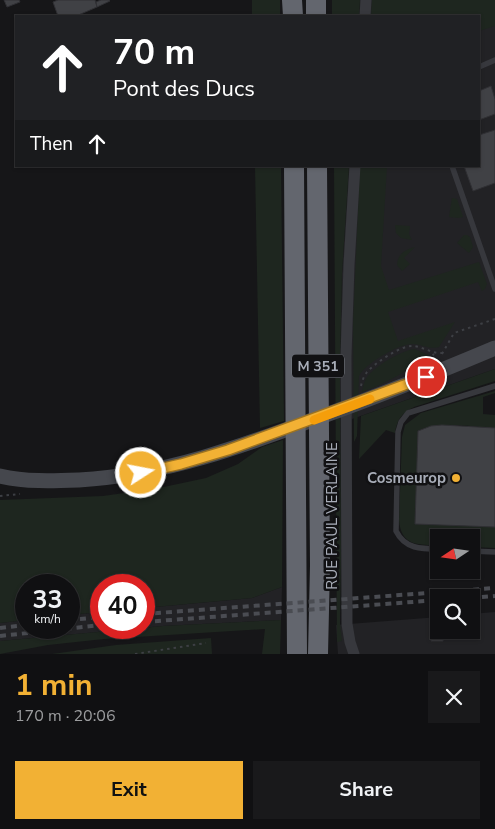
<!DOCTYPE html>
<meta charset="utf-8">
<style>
:root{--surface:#101012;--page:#19191b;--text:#f1f3f6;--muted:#9c9d9f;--line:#303032;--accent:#f2b134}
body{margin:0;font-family:"Nunito Sans",sans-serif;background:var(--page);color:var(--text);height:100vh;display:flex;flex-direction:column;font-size:19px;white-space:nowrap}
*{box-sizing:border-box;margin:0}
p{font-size:16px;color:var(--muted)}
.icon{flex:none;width:28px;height:28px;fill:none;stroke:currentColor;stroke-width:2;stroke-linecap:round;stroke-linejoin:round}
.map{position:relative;height:654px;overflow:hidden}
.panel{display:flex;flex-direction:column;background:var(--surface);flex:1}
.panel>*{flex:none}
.top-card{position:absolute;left:15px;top:15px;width:465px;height:152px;border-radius:0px;box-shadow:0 1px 4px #0004,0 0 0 1px var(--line);background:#202124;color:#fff;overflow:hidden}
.needle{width:32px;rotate:257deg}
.controls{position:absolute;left:430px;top:529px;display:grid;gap:10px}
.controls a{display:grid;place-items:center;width:50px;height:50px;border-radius:0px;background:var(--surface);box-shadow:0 1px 4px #0004,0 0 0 1px var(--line);font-size:25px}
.speed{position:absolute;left:15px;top:574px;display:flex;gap:10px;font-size:25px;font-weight:700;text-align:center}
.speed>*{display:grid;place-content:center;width:65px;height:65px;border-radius:50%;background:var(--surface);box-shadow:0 1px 4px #0004,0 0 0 1px var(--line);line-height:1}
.speed small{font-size:12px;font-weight:400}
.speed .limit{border:8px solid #d22;background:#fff;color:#111}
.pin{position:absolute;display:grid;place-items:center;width:42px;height:42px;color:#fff;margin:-21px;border:2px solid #fff;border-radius:50%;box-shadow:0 1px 5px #0007}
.me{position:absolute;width:55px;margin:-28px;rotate:79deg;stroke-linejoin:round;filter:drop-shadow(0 0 4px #0008)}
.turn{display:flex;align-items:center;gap:18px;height:105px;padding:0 15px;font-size:22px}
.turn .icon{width:65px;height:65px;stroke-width:2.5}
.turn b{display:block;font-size:35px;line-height:42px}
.then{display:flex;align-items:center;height:48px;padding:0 15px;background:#0003;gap:10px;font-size:19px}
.round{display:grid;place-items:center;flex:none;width:52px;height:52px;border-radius:0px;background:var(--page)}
.headline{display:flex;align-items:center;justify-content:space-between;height:85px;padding:0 15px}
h1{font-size:30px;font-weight:700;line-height:38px;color:var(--accent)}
.button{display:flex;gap:10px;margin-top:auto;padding:10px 15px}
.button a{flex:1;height:58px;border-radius:0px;background:var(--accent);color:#111;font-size:20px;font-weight:700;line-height:58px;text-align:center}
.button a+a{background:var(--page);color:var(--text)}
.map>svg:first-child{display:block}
.built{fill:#222225}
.green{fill:#1e261f}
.building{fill:#404145;stroke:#303034}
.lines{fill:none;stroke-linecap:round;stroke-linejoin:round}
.path{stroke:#3d3f44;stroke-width:2;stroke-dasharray:2.5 4;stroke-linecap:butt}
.lane{stroke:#37383d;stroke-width:5.5}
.street{stroke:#37383d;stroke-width:11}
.secondary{stroke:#45474d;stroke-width:15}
.highway{stroke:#63666e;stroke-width:20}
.rail{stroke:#4a4c52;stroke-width:4;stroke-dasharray:6 5;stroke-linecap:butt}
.route-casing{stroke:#9d7322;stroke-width:12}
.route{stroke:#f2b134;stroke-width:9}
.slow{stroke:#f59e0b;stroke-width:9}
.poi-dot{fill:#f2b134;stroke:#111113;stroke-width:2}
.labels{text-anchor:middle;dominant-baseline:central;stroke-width:5;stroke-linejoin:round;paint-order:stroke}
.shield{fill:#111113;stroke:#7b7e86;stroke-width:1}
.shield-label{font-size:14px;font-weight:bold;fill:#a8adb8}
.poi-label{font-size:15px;font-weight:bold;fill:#a8adb8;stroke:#111113;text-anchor:end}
.street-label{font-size:15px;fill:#a8adb8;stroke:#111113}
</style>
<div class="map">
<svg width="495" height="654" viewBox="0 0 495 654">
<rect width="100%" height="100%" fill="#161618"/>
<g class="built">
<polygon points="360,0 495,0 495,369 352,419 344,396 340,364 342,273 349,166 479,166 479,16 359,16"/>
<polygon points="282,587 281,620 163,626 0,641 0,623 26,620 26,628 69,628 69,615 101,612 101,628 144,628 144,608 252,598"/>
<polygon points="495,612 495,654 338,654 336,625 439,617 439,630 471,630 471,614"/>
</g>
<g class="green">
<rect x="252" y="0" width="28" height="16"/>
<polygon points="332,0 360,0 359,16 332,16"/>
<polygon points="372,0 495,0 495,26 479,31 479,16 371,16"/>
<polygon points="255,166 281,166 284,421 260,428"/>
<polygon points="334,166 349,166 342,273 340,364 341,555 340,623 342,641 337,642"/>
<path d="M 360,166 L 387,166 L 381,266 L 389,290 L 479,262 L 487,284 L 485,289 L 482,291 L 478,282 L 388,312 L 398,341 L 455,322 L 439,347 C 429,350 422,344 412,344 C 398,344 365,364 359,376 L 357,436 L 354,442 L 353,324 Z"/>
<polygon points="452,198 457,199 463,217 458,218 449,217"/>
<polygon points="395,225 410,226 409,234 412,240 401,238 396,233"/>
<polygon points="464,235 467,235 470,237 473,247 469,253 457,243"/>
<path d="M 415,247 L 404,258 L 410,264 L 402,271 L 397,265 C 398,253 405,250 415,247 Z"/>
<path d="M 415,349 L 428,355 C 408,371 387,383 362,392 C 363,387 364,381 367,377 C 375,366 402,350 415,349 Z"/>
<path d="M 495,369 L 495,381 L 414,407 C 402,413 397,419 395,433 L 386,430 L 359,459 L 361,416 Z"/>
<path d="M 495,391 L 495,393 L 483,397 L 483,414 L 495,415 L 495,428 C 473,427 437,420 418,431 L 415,524 L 495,527 L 495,548 L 471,547 L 471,538 L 439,538 L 439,545 C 418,545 401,546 399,520 L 402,437 L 405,425 L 421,413 Z"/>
<polygon points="283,440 282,587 252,598 144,608 144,585 101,585 101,612 69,615 69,585 26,585 26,620 0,623 0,500 103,496 159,488 206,478 238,464 262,447"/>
<polygon points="281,620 280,654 262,654 265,629 104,639 48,645 0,654 0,641 163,626"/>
<polygon points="211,638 212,654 52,654 116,645"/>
</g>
<g class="building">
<polygon points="4,0 19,0 20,2 7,7"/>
<polygon points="58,0 95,0 97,7 76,16 58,16 53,2"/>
<polygon points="101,0 109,0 110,1 97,7 96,2"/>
<polygon points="491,86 495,99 495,114 479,120 479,91"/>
<polygon points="495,130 495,183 473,191 464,166 479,166 479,135"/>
<polygon points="442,425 495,428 495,527 415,524 418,431 431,426"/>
<polygon points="433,629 444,630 443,641 431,641"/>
</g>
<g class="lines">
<g class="path">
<polyline points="442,354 454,333 495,319"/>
<polyline points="428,360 434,354"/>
<path d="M 361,386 C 362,381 364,376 367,372 C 375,363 400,346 412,346 C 423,346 431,354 442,353"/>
<polyline points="0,496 20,494"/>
<polyline points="135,654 206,643"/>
</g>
<g class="lane">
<polyline points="479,67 495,60"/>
<polyline points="452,166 495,289"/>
<path d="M 439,549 C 421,549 405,549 396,531 L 398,432 L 401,422 L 408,413 L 495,386"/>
<polyline points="471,551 495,552"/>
</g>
<g class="street">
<polyline points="365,16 366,0"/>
<polyline points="354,654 350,642 347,624 346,356 349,265 355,166"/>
</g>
<path class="secondary" d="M 0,476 C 26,482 52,481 79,480 C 165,475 243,446 323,416 C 381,395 438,372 495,348"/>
<g class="highway">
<polyline points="292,0 293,16"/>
<polyline points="316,0 316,16"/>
<polyline points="294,166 297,654"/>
<polyline points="317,166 320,566 318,654"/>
</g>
<g class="rail">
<polyline points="471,598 495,596"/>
<polyline points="144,614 495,588"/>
<polyline points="69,620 101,617"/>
<polyline points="144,622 439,600"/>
<polyline points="0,628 26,625"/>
<polyline points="0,636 101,625"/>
</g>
</g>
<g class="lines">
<defs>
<polyline id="route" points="141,473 181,464 228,450 426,377"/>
</defs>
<use href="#route" class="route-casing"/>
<use href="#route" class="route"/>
<polyline class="slow" points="314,420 370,399"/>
</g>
<circle class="poi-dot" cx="456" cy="478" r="5"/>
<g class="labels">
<rect class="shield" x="292" y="354.5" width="52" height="23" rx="4"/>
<g class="shield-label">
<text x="318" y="366">M 351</text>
</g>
<g class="poi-label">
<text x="446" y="478">Cosmeurop</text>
</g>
<g class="street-label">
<text transform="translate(332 516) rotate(-90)">RUE PAUL VERLAINE</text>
</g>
</g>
</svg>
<div class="controls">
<a><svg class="needle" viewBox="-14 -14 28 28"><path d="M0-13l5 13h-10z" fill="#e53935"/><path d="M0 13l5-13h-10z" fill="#9c9d9f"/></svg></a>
<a><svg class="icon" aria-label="search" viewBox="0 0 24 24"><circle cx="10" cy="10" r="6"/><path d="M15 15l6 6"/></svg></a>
</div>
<div class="speed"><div>33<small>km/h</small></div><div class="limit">40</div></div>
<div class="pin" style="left:426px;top:377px;background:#d93025"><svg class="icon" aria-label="arrive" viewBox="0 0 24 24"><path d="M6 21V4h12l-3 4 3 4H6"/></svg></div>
<svg class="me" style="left:141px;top:473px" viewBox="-20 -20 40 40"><circle r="17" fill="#f2b134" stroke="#fff" stroke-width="3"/><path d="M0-11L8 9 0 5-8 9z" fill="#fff"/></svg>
<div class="top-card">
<div class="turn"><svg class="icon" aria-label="ahead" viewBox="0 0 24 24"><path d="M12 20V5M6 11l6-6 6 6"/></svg><div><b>70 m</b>Pont des Ducs</div></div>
<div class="then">Then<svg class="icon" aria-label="ahead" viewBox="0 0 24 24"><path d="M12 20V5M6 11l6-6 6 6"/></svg></div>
</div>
</div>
<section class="panel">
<div class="headline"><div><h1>1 min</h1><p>170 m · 20:06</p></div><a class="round"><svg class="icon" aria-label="close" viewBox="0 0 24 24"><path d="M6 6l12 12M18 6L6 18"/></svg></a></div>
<div class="button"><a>Exit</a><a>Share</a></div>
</section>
